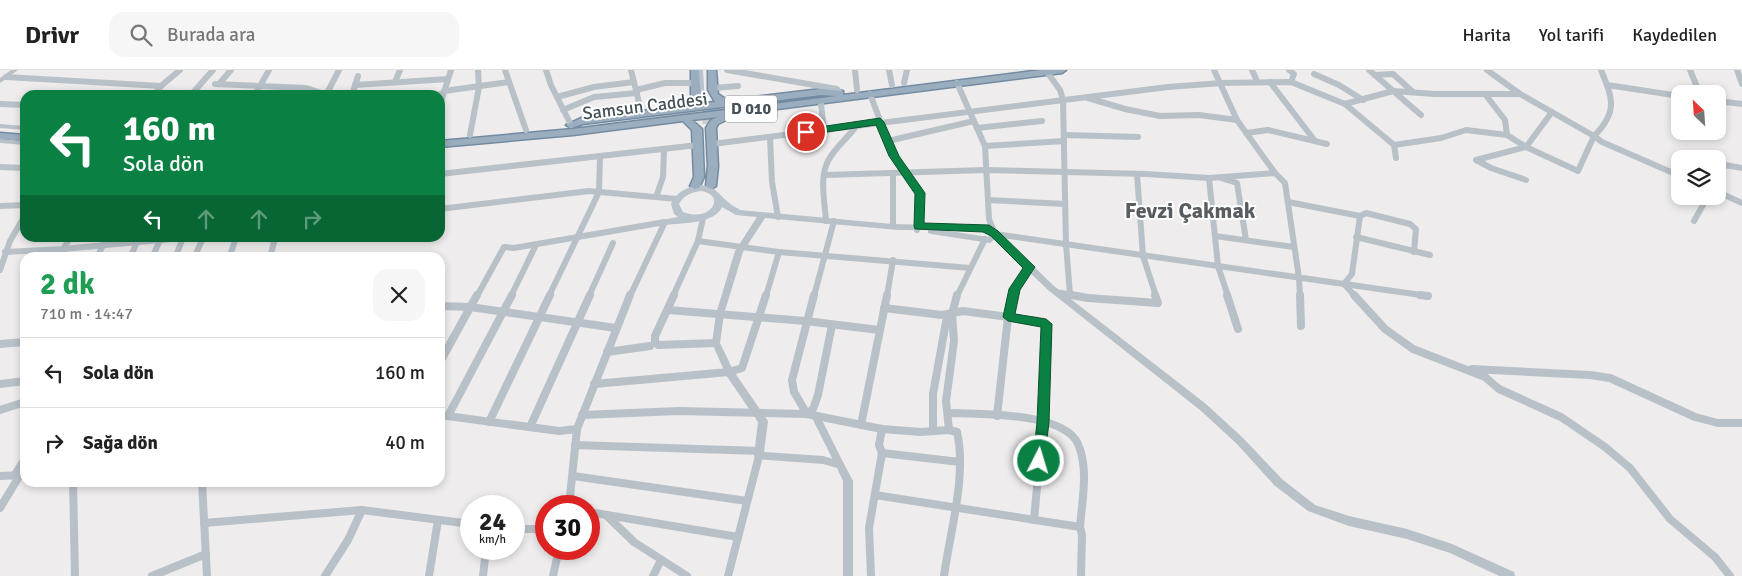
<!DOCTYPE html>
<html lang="tr">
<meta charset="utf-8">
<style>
:root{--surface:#fff;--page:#f6f6f6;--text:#222;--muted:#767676;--line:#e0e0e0}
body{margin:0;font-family:Signika,sans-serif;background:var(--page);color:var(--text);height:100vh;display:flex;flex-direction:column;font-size:19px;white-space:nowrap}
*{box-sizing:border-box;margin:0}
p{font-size:16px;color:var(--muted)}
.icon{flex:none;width:28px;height:28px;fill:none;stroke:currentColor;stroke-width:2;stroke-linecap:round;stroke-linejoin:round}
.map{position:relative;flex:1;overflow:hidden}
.sheet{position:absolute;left:20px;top:182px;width:425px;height:235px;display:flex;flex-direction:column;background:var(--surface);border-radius:15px;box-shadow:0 2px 8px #0003}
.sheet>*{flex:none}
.top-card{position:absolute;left:20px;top:20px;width:425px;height:152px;border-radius:15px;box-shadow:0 2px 8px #0003;background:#0b8043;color:#fff;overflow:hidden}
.needle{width:32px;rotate:335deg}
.buttons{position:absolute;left:1671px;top:15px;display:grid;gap:10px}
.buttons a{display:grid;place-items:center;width:55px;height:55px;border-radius:10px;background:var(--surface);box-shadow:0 2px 8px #0003;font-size:25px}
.speed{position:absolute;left:460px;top:425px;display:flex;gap:10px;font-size:25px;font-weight:700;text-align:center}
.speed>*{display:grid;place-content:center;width:65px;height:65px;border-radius:50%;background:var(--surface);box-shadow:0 2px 8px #0003;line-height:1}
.speed small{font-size:12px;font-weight:400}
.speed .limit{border:8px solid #d22;background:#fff;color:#111}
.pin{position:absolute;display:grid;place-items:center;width:42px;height:42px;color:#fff;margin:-21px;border:2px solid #fff;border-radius:50%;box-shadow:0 1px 5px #0007}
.me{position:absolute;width:55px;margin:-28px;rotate:5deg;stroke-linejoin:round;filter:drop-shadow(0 0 4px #0008)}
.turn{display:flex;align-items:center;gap:18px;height:105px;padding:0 20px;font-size:22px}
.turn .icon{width:65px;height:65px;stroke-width:2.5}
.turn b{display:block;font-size:35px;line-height:42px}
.lanes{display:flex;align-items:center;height:48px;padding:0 20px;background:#0003;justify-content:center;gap:25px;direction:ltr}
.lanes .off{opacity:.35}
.round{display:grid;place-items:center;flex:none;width:52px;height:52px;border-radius:15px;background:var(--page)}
.head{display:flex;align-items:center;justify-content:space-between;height:85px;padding:0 20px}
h1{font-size:30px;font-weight:700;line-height:38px;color:#1e9e55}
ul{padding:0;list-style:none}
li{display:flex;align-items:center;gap:15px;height:70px;padding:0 20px;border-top:1px solid var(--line)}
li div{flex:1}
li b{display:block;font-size:19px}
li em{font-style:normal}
header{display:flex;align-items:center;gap:30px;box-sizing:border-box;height:70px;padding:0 25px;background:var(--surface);border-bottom:1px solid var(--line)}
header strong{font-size:24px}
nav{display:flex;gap:28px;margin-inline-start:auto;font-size:18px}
.search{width:350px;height:45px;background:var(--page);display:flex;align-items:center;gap:12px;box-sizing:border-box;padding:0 18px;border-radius:15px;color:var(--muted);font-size:19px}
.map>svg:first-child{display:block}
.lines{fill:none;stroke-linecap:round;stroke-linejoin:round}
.secondary-tunnel{stroke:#cccdce;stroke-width:9;stroke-dasharray:9 4.5;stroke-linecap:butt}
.trunk-casing{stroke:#738ba2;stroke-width:3}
.minor-far1{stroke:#b8c1c7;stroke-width:6}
.minor{stroke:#b8c1c7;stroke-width:8}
.tertiary{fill:#b8c1c7;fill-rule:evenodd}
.secondary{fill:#b9c3cc;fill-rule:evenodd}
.trunk{fill:#9baebf;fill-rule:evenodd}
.route{fill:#0b8043;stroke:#07532c}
.labels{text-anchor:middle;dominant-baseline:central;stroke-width:4;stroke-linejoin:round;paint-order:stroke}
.shield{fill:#fff;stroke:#7e8489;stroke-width:1}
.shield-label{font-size:16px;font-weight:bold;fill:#465057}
.street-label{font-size:18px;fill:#465057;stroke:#fff}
.district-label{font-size:22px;font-weight:bold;fill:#595c60;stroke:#fff}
</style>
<header>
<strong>Drivr</strong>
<div class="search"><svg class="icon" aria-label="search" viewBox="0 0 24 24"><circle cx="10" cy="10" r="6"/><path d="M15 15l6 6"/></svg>Burada ara</div>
<nav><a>Harita</a><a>Yol tarifi</a><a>Kaydedilen</a></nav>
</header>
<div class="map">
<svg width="1742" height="506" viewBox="0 0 1742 506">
<rect width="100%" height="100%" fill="#eeecec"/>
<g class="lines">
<polyline class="secondary-tunnel" points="707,32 707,54"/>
<defs>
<g id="trunk">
<polygon points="691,0 699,0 701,29 695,34 715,32 708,20 708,0 716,0 718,24 727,30 821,19 843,21 843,25 1041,0 1066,0 1062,3 731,45 730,48 718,54 716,58 718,96 716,116 711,119 706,116 708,96 706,58 711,50 718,47 692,50 702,59 704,107 699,118 695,119 690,116 694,107 692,60 683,51 573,65 440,77 440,71 573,59 837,26 821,25 583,54 571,58 566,55 581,48 682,36 691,28"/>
<polygon points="0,63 25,65 25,71 0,69"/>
</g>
</defs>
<use href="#trunk" class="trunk-casing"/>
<g class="minor-far1">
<polyline points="505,0 526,60"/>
<polyline points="546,0 551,15 571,55"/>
<polyline points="631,0 641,41"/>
<polyline points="727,0 837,19 840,23"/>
<polyline points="855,0 857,20"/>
<polyline points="889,0 892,15"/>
<polyline points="1214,0 1237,50 1275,103 1285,113 1299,208 1300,226"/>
<polyline points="1252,0 1257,11"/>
<polyline points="1289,0 1294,4 1291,12"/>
<polyline points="1369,0 1421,45"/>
<path d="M 1487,0 L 1520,24 L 1594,66 C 1618,42 1613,29 1601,0"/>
<polyline points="1690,0 1700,24"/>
<polyline points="1737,0 1742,14"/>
<polyline points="1047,2 1060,20 1063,30 1066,174 1070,225"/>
<polyline points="1314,4 1339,15 1363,30"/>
<polyline points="1375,5 1393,4 1413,22"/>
<polyline points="6,7 161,16"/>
<polyline points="395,12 400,0"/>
<polyline points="1270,12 1315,71"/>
<polyline points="904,13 907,0"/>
<polyline points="957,13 985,76 989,149 995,164 1428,226"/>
<polyline points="215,14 306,18 327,25"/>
<polyline points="219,14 231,0"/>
<polyline points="355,15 448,9"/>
<polyline points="1607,15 1680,26"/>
<polyline points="713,18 738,16"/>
<polyline points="636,20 665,13 695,13"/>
<polyline points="444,21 509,12"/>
<polyline points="870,24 894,87 920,123 917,160"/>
<polyline points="1485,24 1505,50 1507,65"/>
<polyline points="154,25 161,16 180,0"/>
<polyline points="191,25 213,0"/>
<polyline points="255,25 269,0"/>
<polyline points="326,25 339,0"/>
<polyline points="352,25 358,6"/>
<polyline points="429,25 443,24"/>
<polyline points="557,27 594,17 634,12"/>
<polyline points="1088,28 1125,39 1160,46 1199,45 1237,50"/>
<polyline points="1718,31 1742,34"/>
<polyline points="0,34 25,35"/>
<polyline points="821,34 824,60"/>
<polyline points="1345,34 1394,75 1396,88"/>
<polyline points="440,35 451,0"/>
<polyline points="563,40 594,27 637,23"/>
<polyline points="977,58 1042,51"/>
<polyline points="1246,63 1268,60 1327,74"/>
<polyline points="470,65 479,17 478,0"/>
<polyline points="1064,65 1138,67"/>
<polyline points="770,67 772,112 778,147"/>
<polyline points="888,71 974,51"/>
<polyline points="712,74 1168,17 1222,13 1291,12 1345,34 1393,21 1435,24 1520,24"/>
<polyline points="1394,75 1441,68 1466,60 1507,65 1526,77 1578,101 1594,66 1602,72 1680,106"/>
<polyline points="985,76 1064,71"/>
<polyline points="0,97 25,98"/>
<polyline points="440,104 698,75"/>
<polyline points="893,104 893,156"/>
<polyline points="1137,104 1143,186 1156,226"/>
<polyline points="825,105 986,100 1146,104 1209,108 1275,103"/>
<polyline points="1209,108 1218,196 1228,226"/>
<polyline points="1221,108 1237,113 1246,170"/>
<polyline points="1526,110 1491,98 1476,90 1526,77 1552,42"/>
<polyline points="1718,110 1725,95 1742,98"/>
<polyline points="1718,122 1742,133"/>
<polyline points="656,127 663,107 664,79"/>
<polyline points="988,130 1065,134"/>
<polyline points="1288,132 1360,146 1352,204 1344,214 1355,226"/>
<polyline points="0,136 25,135"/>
<polyline points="440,139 589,121 677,129"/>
<polyline points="1360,146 1366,143 1410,154 1416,159 1414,182"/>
<path d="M 826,151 C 825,133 819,108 828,91 C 835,77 849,67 858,54"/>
<polyline points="1694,151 1708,126"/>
<polyline points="1215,166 1294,177"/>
<polyline points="1356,167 1430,185"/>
<polyline points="698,171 779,182 970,198"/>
<polyline points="63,179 70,168"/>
<polyline points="5,182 63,179 182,168"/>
<polyline points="97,188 103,175"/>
<polyline points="130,188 137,172"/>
<polyline points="152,188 160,170"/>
<polyline points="175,188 183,168"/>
<polyline points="194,188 203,168"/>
<polyline points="229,188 236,168"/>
<polyline points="270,188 275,168"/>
<polyline points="0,200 10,171 25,145"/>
<polyline points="1056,222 1078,226"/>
<polyline points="477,226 504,177 514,178 665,152"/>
<polyline points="511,226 536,175"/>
<polyline points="549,226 599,122 600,86"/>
<polyline points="589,226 613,173"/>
<polyline points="630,226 665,152"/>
<polyline points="673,226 698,171 703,148"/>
<polyline points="766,226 779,182"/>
<polyline points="814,226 834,151"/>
<polyline points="887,226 893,190"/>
<polyline points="957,226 985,169"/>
<polyline points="1012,226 1014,219 1030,197"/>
</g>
<g class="minor">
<polyline points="674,225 655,266 655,272 658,275 716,273"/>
<polyline points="814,225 792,310 794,322 807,344 813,339 818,325 832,255"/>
<polyline points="1071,225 1088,228 1158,233 1155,225"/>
<polyline points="1227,225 1238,259"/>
<polyline points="1300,225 1301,256"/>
<polyline points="1354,225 1385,259 1413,279 1485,307 1499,319 1561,347 1605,377 1630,398 1670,449 1715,487 1730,506"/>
<polyline points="1420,225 1428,226"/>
<polyline points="440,236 470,237 616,258"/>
<polyline points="884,238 942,245 963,241 1038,251 1046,254 1043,352 1034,450"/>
<polyline points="668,240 806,251 879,260"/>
<polyline points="0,274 25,272"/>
<polyline points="607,282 650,276"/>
<polyline points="440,292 477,225"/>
<polyline points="1472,299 1590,305 1610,308 1695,347 1718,353 1742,353"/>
<polyline points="0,314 25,311"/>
<polyline points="594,314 729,302 742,298 766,225"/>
<polyline points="0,340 25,332"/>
<path d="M 949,343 C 980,344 1064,342 1078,374 C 1089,399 1082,431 1080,457 L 1082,465 L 1081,506"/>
<polyline points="440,345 559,361 577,359"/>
<path d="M 582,345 L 679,341 L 807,344 L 882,359 L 921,362 L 949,360 L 957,362 C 967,405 950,462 944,506"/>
<polyline points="448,346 512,225"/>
<polyline points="997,346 1008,247 1013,225"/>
<polyline points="816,347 840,395"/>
<polyline points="489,352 550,225"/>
<polyline points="861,355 887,225"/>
<polyline points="530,357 590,225"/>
<polyline points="949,360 946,331 954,271 952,244"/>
<polyline points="933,361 933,324 946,252 952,244 957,225"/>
<polyline points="575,375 760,381"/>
<polyline points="882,383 960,392"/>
<polyline points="0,406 25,405"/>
<polyline points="14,406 25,389"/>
<polyline points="573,406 747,431"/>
<polyline points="73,412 75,506"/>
<polyline points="202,412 207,506"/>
<polyline points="875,425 1080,457"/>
<polyline points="569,436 577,359 630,225"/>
<polyline points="0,438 20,405"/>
<polyline points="589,442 738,467"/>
<polyline points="607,446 634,472 687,506"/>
<polyline points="204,453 362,440 471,454"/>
<polyline points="514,459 546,459"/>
<polyline points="152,506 206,484"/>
<polyline points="325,506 348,470 362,440"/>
<polyline points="429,506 438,450"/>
<polyline points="483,506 486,479"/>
<polyline points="553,506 559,479"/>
<polyline points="653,506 661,490"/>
<polyline points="728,506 759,386"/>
<polyline points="871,506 869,458 882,383 879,375 882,359"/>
</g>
<g class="tertiary">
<polygon points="11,0 18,0 0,13 0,8"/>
<polygon points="0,54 25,56 25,60 0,58"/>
<polygon points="0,69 25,71 25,75 0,73"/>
<path d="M 739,140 L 892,154 L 988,156 L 998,162 L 1054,216 L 1206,334 L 1243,368 L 1282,409 L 1315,435 L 1349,446 L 1407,459 L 1452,474 L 1514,502 L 1515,506 L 1499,506 L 1450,483 L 1407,469 L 1349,456 L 1308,441 L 1274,415 L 1237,374 L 1200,340 L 1048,220 L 995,169 L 990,173 L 931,164 L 928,163 L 928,160 L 898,160 L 765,148 L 743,182 L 724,244 L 720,273 L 733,300 L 768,351 L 764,382 L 823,386 L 843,392 L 853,411 L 853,506 L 843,506 L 843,411 L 837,398 L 823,394 L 756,389 L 754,386 L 758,352 L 726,305 L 712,273 L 716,244 L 735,181 L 757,147 L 736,145 L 735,143 ZM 943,160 L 983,161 L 990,165 L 988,167 Z"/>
</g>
<g class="secondary">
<polygon points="695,0 703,0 705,33 701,36 697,33"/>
<path d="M 701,115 C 717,117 717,123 728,132 C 732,136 738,138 742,141 L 744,143 L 742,145 L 736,145 L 722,137 C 715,154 681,153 665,155 L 662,154 L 660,152 L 662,150 L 678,147 L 674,144 L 671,134 C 677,121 687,117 701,115 ZM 701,121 C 727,125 711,153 683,142 L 679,134 C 684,125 692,122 701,121 Z"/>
</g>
<use href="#trunk" class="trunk"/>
</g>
<polygon class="route" points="880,48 884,52 899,86 925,123 924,153 989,155 998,161 1035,197 1020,220 1015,244 1046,249 1052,254 1049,352 1044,395 1039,397 1035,395 1033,391 1037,352 1041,257 1008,251 1003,247 1009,219 1023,198 991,166 983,162 915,159 914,156 915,124 889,86 876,55 806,65 801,62 806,59"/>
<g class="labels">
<rect class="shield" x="725" y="25.5" width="52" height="27" rx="4"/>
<g class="shield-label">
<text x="751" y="39">D 010</text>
</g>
<g class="street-label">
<text transform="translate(645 36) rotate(-7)">Samsun Caddesi</text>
</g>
<g class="district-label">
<text x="1190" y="140">Fevzi Çakmak</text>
</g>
</g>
</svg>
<div class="buttons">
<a><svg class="needle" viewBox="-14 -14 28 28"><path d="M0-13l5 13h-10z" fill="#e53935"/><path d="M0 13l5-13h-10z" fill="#767676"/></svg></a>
<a><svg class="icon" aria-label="layers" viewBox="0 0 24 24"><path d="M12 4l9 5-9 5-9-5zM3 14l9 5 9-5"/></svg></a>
</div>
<div class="speed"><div>24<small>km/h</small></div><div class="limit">30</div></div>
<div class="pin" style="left:806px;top:62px;background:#d93025"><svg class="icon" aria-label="arrive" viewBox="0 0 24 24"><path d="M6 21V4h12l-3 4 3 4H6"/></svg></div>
<svg class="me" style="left:1039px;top:391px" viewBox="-20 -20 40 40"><circle r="17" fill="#0b8043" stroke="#fff" stroke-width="3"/><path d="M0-11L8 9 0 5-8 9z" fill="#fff"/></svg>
<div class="top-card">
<div class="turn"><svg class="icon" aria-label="left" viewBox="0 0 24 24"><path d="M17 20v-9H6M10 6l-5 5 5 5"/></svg><div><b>160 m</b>Sola dön</div></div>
<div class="lanes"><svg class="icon" aria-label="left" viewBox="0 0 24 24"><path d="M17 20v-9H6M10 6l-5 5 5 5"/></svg><svg class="icon off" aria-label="ahead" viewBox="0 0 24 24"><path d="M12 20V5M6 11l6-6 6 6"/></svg><svg class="icon off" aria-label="ahead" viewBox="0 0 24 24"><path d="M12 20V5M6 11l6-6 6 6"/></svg><svg class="icon off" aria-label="right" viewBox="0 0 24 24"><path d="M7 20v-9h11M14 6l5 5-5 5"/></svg></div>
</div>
<section class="sheet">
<div class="head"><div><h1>2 dk</h1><p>710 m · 14:47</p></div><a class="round"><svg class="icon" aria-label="close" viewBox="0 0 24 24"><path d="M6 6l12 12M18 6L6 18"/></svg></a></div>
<ul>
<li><svg class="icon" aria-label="left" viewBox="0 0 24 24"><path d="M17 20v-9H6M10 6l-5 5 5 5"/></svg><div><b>Sola dön</b></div><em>160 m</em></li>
<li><svg class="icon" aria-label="right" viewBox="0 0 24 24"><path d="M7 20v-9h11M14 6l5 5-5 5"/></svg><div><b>Sağa dön</b></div><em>40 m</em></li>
</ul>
</section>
</div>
